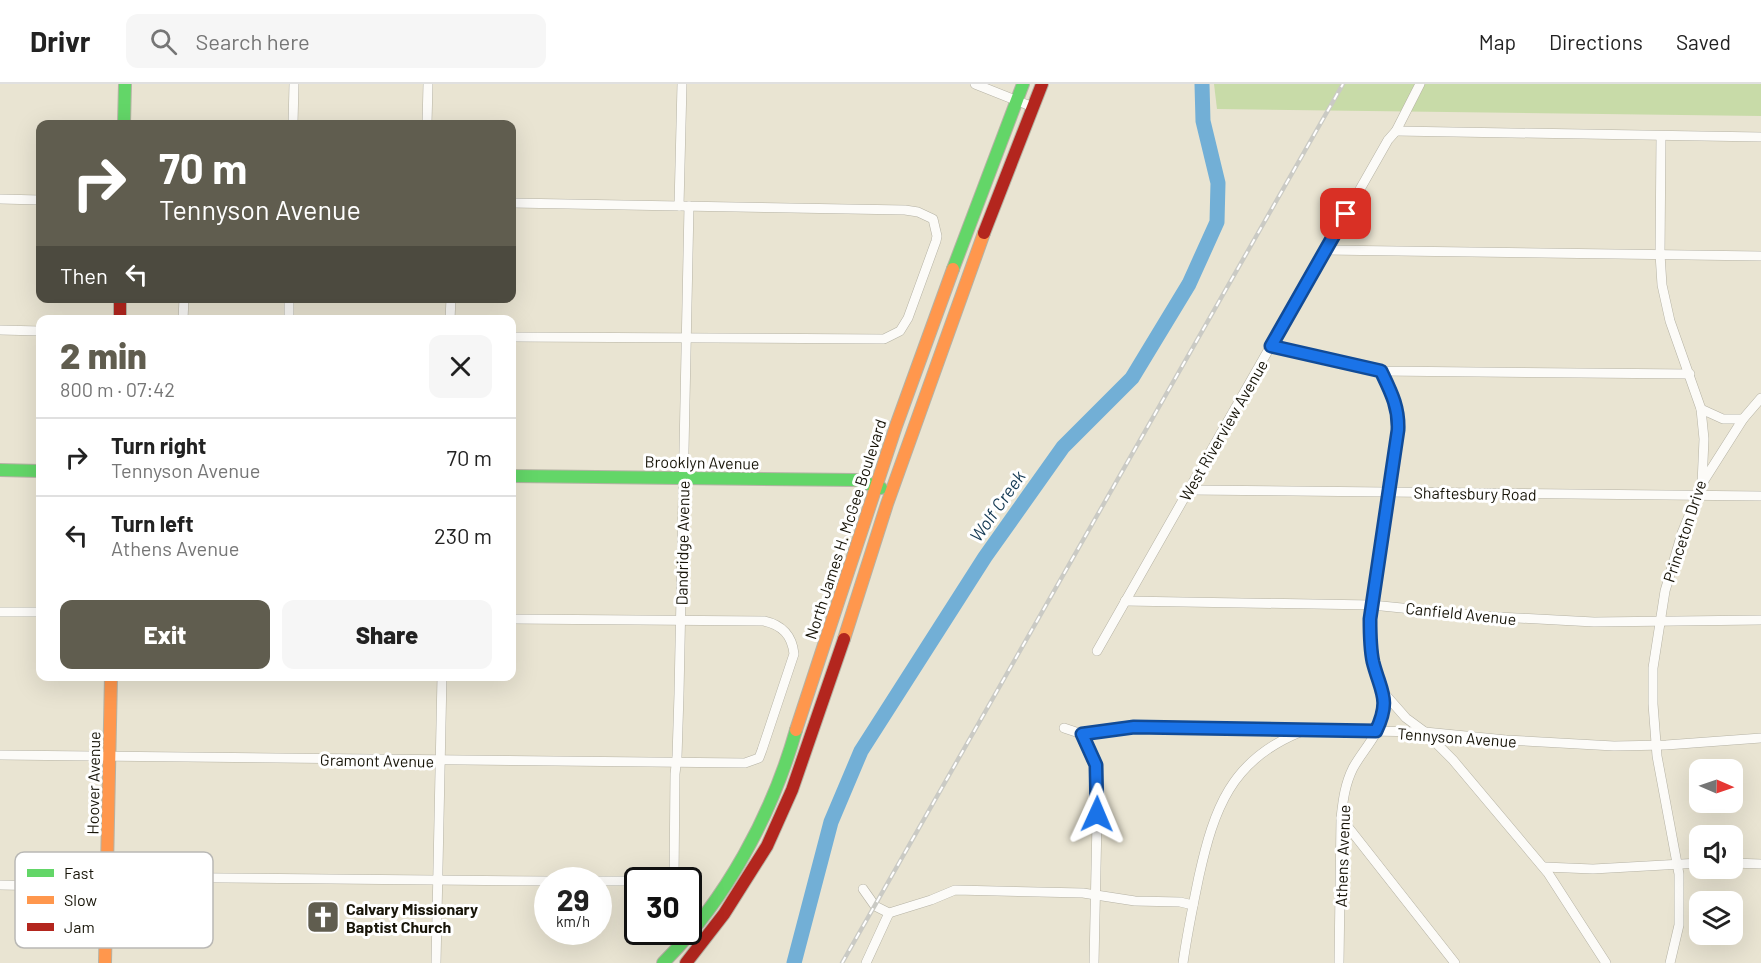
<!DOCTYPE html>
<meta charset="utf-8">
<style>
:root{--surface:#fff;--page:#f6f6f6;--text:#222;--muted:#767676;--line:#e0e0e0;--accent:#605d4f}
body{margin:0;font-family:Barlow,sans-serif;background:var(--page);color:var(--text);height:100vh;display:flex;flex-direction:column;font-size:22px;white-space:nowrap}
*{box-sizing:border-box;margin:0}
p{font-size:20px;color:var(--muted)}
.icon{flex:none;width:33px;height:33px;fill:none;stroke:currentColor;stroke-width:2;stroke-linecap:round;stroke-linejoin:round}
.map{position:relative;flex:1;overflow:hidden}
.details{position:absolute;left:36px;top:231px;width:480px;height:366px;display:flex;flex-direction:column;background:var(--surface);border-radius:12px;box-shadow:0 6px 24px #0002}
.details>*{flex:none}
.banner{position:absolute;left:36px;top:36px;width:480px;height:183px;border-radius:12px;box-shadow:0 6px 24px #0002;background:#605d4f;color:#fff;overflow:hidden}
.needle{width:39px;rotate:92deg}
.buttons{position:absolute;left:1689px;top:675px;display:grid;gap:12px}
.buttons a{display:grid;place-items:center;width:54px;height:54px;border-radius:12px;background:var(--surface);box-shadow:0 6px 24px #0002;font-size:30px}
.speed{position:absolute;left:534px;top:783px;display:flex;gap:12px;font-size:30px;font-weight:700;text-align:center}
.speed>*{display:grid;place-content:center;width:78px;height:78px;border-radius:50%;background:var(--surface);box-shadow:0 6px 24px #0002;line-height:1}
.speed small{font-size:15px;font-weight:400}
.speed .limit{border:3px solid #111;border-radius:9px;background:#fff;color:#111}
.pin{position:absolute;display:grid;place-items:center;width:51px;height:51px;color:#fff;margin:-26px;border-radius:12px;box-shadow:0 3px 9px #0006}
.me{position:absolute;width:66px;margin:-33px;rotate:1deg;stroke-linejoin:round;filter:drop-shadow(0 0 4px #0008)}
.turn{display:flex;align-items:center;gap:21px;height:126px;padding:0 24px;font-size:27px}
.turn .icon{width:78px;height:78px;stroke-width:2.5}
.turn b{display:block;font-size:42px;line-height:51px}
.then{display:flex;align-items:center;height:57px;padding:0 24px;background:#0003;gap:12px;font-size:22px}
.round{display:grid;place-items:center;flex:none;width:63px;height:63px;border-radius:12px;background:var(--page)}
.summary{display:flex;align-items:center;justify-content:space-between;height:102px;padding:0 24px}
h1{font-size:36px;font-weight:800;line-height:45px;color:var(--accent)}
.primary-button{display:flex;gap:12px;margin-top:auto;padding:12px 24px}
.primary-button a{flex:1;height:69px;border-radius:12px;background:var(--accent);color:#fff;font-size:24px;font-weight:800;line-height:69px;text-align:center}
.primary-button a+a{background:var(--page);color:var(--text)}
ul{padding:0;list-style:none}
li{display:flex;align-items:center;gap:18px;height:78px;padding:0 24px;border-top:2px solid var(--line)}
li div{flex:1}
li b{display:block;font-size:22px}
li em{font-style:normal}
header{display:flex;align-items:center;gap:36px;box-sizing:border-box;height:84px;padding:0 30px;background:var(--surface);border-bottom:2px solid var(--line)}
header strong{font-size:28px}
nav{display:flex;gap:33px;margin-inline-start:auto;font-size:21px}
.search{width:420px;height:54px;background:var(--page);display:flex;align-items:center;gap:15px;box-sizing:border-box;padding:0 21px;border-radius:12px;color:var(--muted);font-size:22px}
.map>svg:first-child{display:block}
.green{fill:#c8dba8}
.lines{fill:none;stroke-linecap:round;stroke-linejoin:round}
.river{stroke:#72afd6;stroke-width:15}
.street-casing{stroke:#b5b2a4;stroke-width:10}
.fast-casing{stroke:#b5b2a4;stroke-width:14}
.slow-casing{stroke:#b5b2a4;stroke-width:14}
.jam-casing{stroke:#b5b2a4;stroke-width:14}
.street{stroke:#fcfbf8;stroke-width:9}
.fast{stroke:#63d668;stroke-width:12}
.slow{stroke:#ff974d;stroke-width:12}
.jam{stroke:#b3261e;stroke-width:12}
.rail-casing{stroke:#cacac4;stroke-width:4.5}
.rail{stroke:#fff;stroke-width:2;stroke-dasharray:7;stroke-linecap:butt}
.route-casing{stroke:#114b97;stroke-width:15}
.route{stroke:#1a73e8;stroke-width:10}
.labels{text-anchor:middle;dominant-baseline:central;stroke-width:6;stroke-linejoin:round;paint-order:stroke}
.street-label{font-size:16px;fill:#171408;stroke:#fff}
.poi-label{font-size:16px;font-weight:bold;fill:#171408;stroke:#fff;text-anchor:start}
.water-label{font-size:18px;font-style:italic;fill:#143953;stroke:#fff}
.key{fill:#fff;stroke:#b9b8b5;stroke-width:1.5}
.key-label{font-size:16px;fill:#171408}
</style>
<header>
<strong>Drivr</strong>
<div class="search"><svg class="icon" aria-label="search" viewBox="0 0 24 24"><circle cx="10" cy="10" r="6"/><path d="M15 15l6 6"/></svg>Search here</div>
<nav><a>Map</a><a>Directions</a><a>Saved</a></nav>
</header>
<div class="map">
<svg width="1761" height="879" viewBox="0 0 1761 879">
<rect width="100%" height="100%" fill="#e9e4d2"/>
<polygon class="green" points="1214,0 1761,0 1761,32 1217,25"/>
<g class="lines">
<polyline class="river" points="794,879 831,738 861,667 985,473 1063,363 1132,294 1189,200 1217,138 1218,99 1203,37 1202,0"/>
<defs>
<g id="street">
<polyline points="975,0 1033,23"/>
<polyline points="293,40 294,0"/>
<polyline points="427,40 428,0"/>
<polyline points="1396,47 1761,53"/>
<polyline points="1661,53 1660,170 1662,201 1670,237 1701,325 1704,355 1702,400 1682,449 1665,507 1653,584 1653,620 1657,672 1679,790 1679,841 1670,879"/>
<polyline points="0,115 40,116"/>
<polyline points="512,119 905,126 918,128 933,135 937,152 936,157 908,234 900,247 884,255 512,253"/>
<polyline points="679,122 682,0"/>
<polyline points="1325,166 1761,172"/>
<polyline points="183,236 184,214"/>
<polyline points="289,236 289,214"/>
<polyline points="450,236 451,214"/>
<polyline points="0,246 40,247"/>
<polyline points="1271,262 1381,287 1690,290"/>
<polyline points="1701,325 1723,335 1743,335"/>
<polyline points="1703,398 1743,335 1761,314"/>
<polyline points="1189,406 1761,412"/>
<polyline points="1125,517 1372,521 1481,532 1594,538 1761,536"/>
<polyline points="0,528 40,528"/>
<polyline points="1097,567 1388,56 1396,47 1420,0"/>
<polyline points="1384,609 1406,634 1425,648 1453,676 1548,789 1606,879"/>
<polyline points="1064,644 1082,650 1093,671 1098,689 1094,879"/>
<polyline points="1082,650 1104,645 1134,643 1425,648 1506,656 1614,662 1666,661 1761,654"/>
<path d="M 0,671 L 745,679 L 759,674 L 762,666 L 794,570 C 792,551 782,541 764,537 L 512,535"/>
<polyline points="1341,734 1455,879"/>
<polyline points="1732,779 1761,780"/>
<polyline points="1544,783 1593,785 1700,779"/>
<polyline points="107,793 548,797"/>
<polyline points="674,796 675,690 677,673 679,610 689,122"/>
<polyline points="598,797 638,797"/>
<polyline points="688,799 692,799"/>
<polyline points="0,801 107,803"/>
<polyline points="863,805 875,822 889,829 931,816 955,806 1083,809 1135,817 1180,818 1193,821"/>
<polyline points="436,879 442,592"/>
<polyline points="866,879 889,829"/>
<path d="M 1183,879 C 1187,850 1193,821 1199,792 C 1214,725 1231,676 1300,648"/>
<path d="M 1339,879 L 1341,734 C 1343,716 1345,700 1353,684 C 1363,666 1378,652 1383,631 C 1388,611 1377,596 1373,577 C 1370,563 1370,549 1370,535 L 1398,346 C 1399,323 1391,308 1381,287"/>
</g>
<g id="fast">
<polyline points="124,40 125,0"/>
<polyline points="953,185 1023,0"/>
<polyline points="0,386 40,387"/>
<polyline points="512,392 857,396 881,404"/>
<path d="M 663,879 C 726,816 772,731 796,646"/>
</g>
<g id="slow">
<polyline points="844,555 887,420 984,149"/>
<polyline points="796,646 896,342 953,185"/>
<polyline points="105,879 111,592"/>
</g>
<g id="jam">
<polyline points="984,149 1042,0"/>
<polyline points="120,214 120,236"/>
<polyline points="686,879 724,830 767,762 792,706 844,555"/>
</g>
</defs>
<use href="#street" class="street-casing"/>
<use href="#fast" class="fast-casing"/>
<use href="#slow" class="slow-casing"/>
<use href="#jam" class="jam-casing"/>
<use href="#street" class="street"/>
<use href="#fast" class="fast"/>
<use href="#slow" class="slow"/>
<use href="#jam" class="jam"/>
<defs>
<polyline id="rail" points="842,879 1343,0"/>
</defs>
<use href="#rail" class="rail-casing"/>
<use href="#rail" class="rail"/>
</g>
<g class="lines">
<defs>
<path id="route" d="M 1097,730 L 1096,681 L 1082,650 L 1134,643 L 1376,647 C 1391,615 1381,609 1373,578 C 1370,564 1370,550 1370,535 L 1398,346 C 1399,323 1391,308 1381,287 L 1271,262 L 1346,130"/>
</defs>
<use href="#route" class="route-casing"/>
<use href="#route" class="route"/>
</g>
<defs>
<symbol id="church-square" viewBox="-11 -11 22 22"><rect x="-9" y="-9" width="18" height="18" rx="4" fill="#605d4f" stroke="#fff"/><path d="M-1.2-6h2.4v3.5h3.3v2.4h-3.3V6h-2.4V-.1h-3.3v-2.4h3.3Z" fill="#fff"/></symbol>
</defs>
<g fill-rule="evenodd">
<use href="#church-square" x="304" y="814" width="38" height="38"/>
</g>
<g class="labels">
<g class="street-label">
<text transform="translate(1223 346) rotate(-60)">West Riverview Avenue</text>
<text transform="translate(702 378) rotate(1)">Brooklyn Avenue</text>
<text transform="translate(1475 409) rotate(1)">Shaftesbury Road</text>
<text transform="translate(845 445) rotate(-72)">North James H. McGee Boulevard</text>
<text transform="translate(1684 447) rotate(-72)">Princeton Drive</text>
<text transform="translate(682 459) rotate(-89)">Dandridge Avenue</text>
<text transform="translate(1461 529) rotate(6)">Canfield Avenue</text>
<text transform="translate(1457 653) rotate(4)">Tennyson Avenue</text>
<text transform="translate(377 676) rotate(1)">Gramont Avenue</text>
<text transform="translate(93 699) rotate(-89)">Hoover Avenue</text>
<text transform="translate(1342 772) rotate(-88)">Athens Avenue</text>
</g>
<g class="poi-label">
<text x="346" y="824">Calvary Missionary<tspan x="346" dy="18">Baptist Church</tspan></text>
</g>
<g class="water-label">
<text transform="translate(997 422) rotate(-55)">Wolf Creek</text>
</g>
</g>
<rect x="15" y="768" width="198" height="96" rx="9" class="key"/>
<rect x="27" y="785" width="27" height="8" fill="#63d668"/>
<rect x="27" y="812" width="27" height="8" fill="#ff974d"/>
<rect x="27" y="839" width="27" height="8" fill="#b3261e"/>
<g class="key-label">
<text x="64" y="795">Fast</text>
<text x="64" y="822">Slow</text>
<text x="64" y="849">Jam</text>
</g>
</svg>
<div class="buttons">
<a><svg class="needle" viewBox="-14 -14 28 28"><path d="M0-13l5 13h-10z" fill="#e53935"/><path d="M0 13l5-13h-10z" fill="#767676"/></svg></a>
<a><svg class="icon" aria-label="sound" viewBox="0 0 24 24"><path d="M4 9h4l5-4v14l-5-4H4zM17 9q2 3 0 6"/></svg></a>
<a><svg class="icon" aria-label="layers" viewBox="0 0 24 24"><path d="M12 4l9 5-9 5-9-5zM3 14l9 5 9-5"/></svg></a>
</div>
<div class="speed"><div>29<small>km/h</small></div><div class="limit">30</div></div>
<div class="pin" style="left:1346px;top:130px;background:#d93025"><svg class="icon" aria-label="arrive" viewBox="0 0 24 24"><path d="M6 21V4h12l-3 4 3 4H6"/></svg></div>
<svg class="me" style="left:1097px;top:730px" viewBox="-20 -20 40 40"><path d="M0-17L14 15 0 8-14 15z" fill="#1a73e8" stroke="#fff" stroke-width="4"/></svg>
<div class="banner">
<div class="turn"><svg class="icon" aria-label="right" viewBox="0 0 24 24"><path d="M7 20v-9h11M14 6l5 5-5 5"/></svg><div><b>70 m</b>Tennyson Avenue</div></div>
<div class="then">Then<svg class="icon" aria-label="left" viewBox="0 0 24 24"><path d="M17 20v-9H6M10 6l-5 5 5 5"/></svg></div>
</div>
<section class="details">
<div class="summary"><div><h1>2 min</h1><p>800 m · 07:42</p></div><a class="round"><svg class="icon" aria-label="close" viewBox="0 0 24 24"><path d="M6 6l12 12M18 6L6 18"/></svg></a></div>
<ul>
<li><svg class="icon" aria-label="right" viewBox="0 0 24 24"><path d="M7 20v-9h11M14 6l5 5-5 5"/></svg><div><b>Turn right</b><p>Tennyson Avenue</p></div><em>70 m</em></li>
<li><svg class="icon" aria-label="left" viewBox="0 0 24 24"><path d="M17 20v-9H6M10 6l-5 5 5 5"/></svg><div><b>Turn left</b><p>Athens Avenue</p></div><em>230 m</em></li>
</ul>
<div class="primary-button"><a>Exit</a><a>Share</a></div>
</section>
</div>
